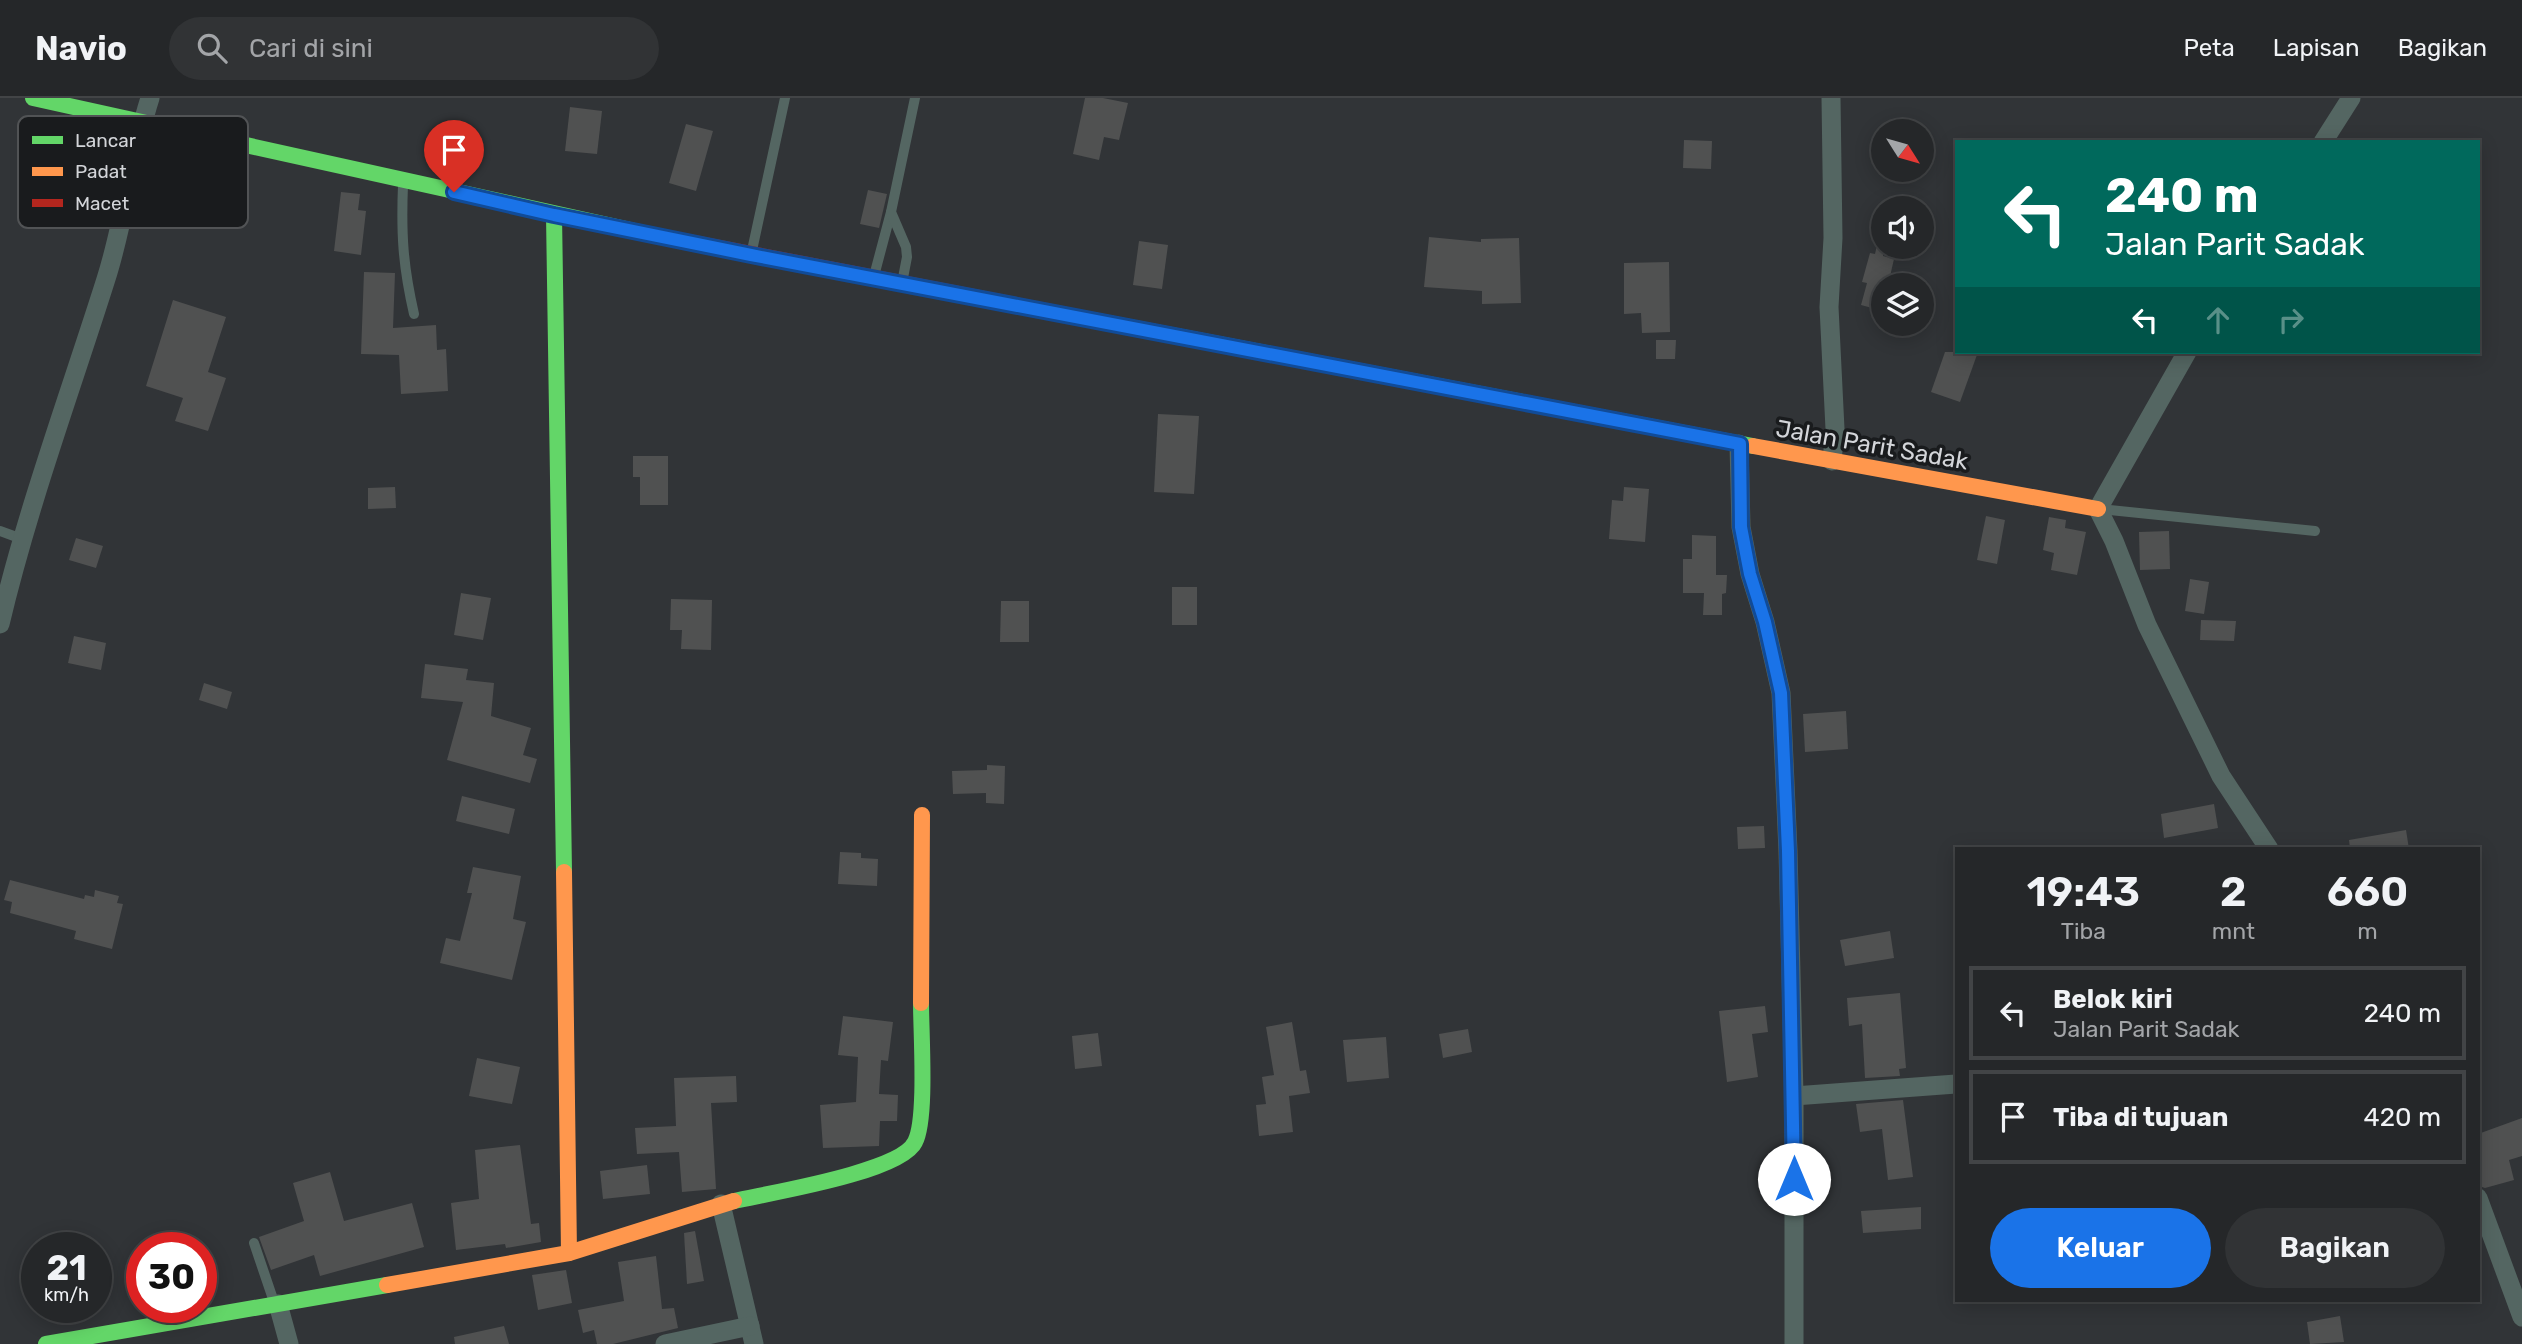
<!DOCTYPE html>
<html lang="id">
<style>
:root{--surface:#252729;--page:#313335;--text:#f1f3f6;--muted:#a3a5a8;--line:#424446;--accent:#1a73e8}
body{margin:0;font-family:Rubik,sans-serif;background:var(--page);color:var(--text);height:100vh;display:flex;flex-direction:column;font-size:26px;white-space:nowrap}
*{box-sizing:border-box;margin:0}
p{font-size:23px;color:var(--muted)}
.icon{flex:none;width:38px;height:38px;fill:none;stroke:currentColor;stroke-width:2;stroke-linecap:round;stroke-linejoin:round}
.map{position:relative;flex:1;overflow:hidden}
.side{position:absolute;left:1955px;top:749px;width:525px;height:455px;display:flex;flex-direction:column;background:var(--surface);border-radius:0px;box-shadow:0 4px 18px #0003,0 0 0 2px var(--line)}
.side>*{flex:none}
.guide{position:absolute;left:1955px;top:42px;width:525px;height:214px;border-radius:0px;box-shadow:0 4px 18px #0003,0 0 0 2px var(--line);background:#00695c;color:#fff;overflow:hidden}
.needle{width:46px;rotate:127deg}
.fabs{position:absolute;left:1871px;top:21px;display:grid;gap:14px}
.fabs a{display:grid;place-items:center;width:63px;height:63px;border-radius:50%;background:var(--surface);box-shadow:0 4px 18px #0003,0 0 0 2px var(--line);font-size:35px}
.speed{position:absolute;left:21px;top:1134px;display:flex;gap:14px;font-size:35px;font-weight:700;text-align:center}
.speed>*{display:grid;place-content:center;width:91px;height:91px;border-radius:50%;background:var(--surface);box-shadow:0 4px 18px #0003,0 0 0 2px var(--line);line-height:1}
.speed small{font-size:18px;font-weight:400}
.speed .limit{border:10px solid #d22;background:#fff;color:#111}
.pin{position:absolute;display:grid;place-items:center;width:60px;height:60px;color:#fff;margin:-72px -30px;border-radius:50% 50% 50% 0;rotate:-45deg;box-shadow:0 0 7px #0007}
.pin .icon{rotate:45deg}
.me{position:absolute;width:77px;margin:-38px;rotate:0deg;stroke-linejoin:round;filter:drop-shadow(0 0 5px #0008)}
.turn{display:flex;align-items:center;gap:24px;height:147px;padding:0 35px;font-size:32px}
.turn .icon{width:91px;height:91px;stroke-width:2.5}
.turn b{display:block;font-size:49px;line-height:60px}
.lanes{display:flex;align-items:center;height:66px;padding:0 35px;background:#0003;justify-content:center;gap:35px;direction:ltr}
.lanes .off{opacity:.35}
.eta{display:flex;justify-content:space-evenly;align-items:center;height:119px;text-align:center}
.eta b{font-size:42px;font-weight:600;line-height:49px}
.action{display:flex;gap:14px;margin-top:auto;padding:14px 35px}
.action a{flex:1;height:80px;border-radius:42px;background:var(--accent);color:#fff;font-size:28px;font-weight:600;line-height:80px;text-align:center}
.action a+a{background:var(--page);color:var(--text)}
ul{padding:0;list-style:none}
li{display:flex;align-items:center;gap:21px;height:94px;margin:0 14px 10px;padding:0 21px;border:4px solid var(--line);border-radius:0px}
li div{flex:1}
li b{display:block;font-size:26px}
li em{font-style:normal}
header{display:flex;align-items:center;gap:42px;box-sizing:border-box;height:98px;padding:0 35px;background:var(--surface);border-bottom:2px solid var(--line)}
header strong{font-size:33px}
nav{display:flex;gap:38px;margin-inline-start:auto;font-size:24px}
.search{width:490px;height:63px;background:var(--page);display:flex;align-items:center;gap:18px;box-sizing:border-box;padding:0 24px;border-radius:38px;color:var(--muted);font-size:26px}
.map>svg:first-child{display:block}
.building{fill:#505151}
.lines{fill:none;stroke-linecap:round;stroke-linejoin:round}
.lane{stroke:#546662;stroke-width:10}
.street{stroke:#546662;stroke-width:19}
.fast{stroke:#63d668;stroke-width:16}
.slow{stroke:#ff974d;stroke-width:16}
.jam{stroke:#b3261e;stroke-width:16}
.route-casing{stroke:#114b97;stroke-width:18}
.route{stroke:#1a73e8;stroke-width:12}
.labels{text-anchor:middle;dominant-baseline:central;stroke-width:7;stroke-linejoin:round;paint-order:stroke}
.street-label{font-size:24px;fill:#d3d5d9;stroke:#191b1d}
.key{fill:#191b1d;stroke:#515355;stroke-width:2}
.key-label{font-size:19px;fill:#d3d5d9}
</style>
<header>
<strong>Navio</strong>
<div class="search"><svg class="icon" aria-label="search" viewBox="0 0 24 24"><circle cx="10" cy="10" r="6"/><path d="M15 15l6 6"/></svg>Cari di sini</div>
<nav><a>Peta</a><a>Lapisan</a><a>Bagikan</a></nav>
</header>
<div class="map">
<svg width="2522" height="1246" viewBox="0 0 2522 1246">
<rect width="100%" height="100%" fill="#313437"/>
<g class="building">
<polygon points="1085,0 1103,0 1128,5 1119,42 1104,39 1099,62 1073,56"/>
<polygon points="570,9 602,13 597,56 565,53"/>
<polygon points="686,26 713,33 696,93 669,85"/>
<polygon points="1684,42 1712,43 1711,71 1683,70"/>
<polygon points="868,92 887,96 879,130 860,126"/>
<polygon points="341,94 360,96 358,112 366,113 361,157 334,153"/>
<polygon points="1429,139 1481,144 1481,141 1519,140 1521,205 1482,206 1482,193 1424,189"/>
<polygon points="1139,143 1168,147 1162,191 1133,187"/>
<polygon points="1877,147 1883,148 1883,158 1894,161 1888,187 1883,187 1883,213 1861,207 1867,185 1862,184 1870,155 1875,156"/>
<polygon points="1669,164 1670,234 1642,235 1641,215 1624,216 1624,165"/>
<polygon points="364,174 395,175 393,230 436,227 437,252 446,251 448,293 401,296 399,257 361,256"/>
<polygon points="173,202 226,219 208,274 226,280 208,333 175,323 183,300 146,288"/>
<polygon points="1656,242 1676,242 1675,261 1656,261"/>
<polygon points="1945,254 1978,254 1960,304 1931,294"/>
<polygon points="1158,316 1199,318 1194,396 1154,394"/>
<polygon points="633,358 668,358 668,407 640,407 640,379 633,379"/>
<polygon points="395,389 396,410 368,411 368,390"/>
<polygon points="1624,389 1649,391 1645,444 1609,441 1612,402 1623,403"/>
<polygon points="1986,418 2005,422 1997,466 1977,462"/>
<polygon points="2049,419 2066,422 2065,430 2086,434 2077,477 2051,472 2054,455 2043,452"/>
<polygon points="2169,433 2170,471 2140,472 2139,434"/>
<polygon points="1692,437 1716,438 1716,477 1727,477 1726,495 1722,496 1722,517 1703,517 1704,495 1683,495 1683,461 1692,461"/>
<polygon points="76,440 103,448 96,470 69,462"/>
<polygon points="2190,481 2209,484 2204,516 2185,513"/>
<rect x="1172" y="489" width="25" height="38"/>
<polygon points="461,495 491,500 483,542 454,537"/>
<polygon points="671,501 712,502 711,552 681,551 682,532 670,532"/>
<polygon points="1001,503 1029,503 1029,544 1000,544"/>
<polygon points="2201,522 2236,523 2234,543 2200,542"/>
<polygon points="74,538 106,545 101,572 68,565"/>
<polygon points="425,566 468,571 466,582 494,585 491,618 531,630 523,657 537,661 530,685 447,662 463,604 421,600"/>
<polygon points="204,585 232,594 227,611 199,602"/>
<polygon points="1846,613 1848,651 1805,654 1803,616"/>
<polygon points="987,667 1005,668 1004,706 986,705 986,695 953,696 952,673 987,672"/>
<polygon points="462,698 515,711 509,736 456,723"/>
<polygon points="2214,706 2218,730 2164,740 2161,716"/>
<polygon points="1764,728 1765,750 1738,751 1737,729"/>
<polygon points="2406,732 2409,751 2350,751 2349,742"/>
<polygon points="840,754 861,755 861,760 878,761 877,788 838,786"/>
<polygon points="473,769 521,778 513,821 526,824 512,882 440,865 446,840 460,843 472,795 467,795"/>
<polygon points="10,782 84,801 85,797 94,799 95,792 119,798 117,805 123,806 112,851 74,841 76,833 10,815 12,804 4,802"/>
<polygon points="1890,833 1894,860 1845,868 1840,842"/>
<polygon points="1900,895 1906,970 1899,971 1900,978 1865,980 1862,926 1849,928 1847,900"/>
<polygon points="1765,908 1768,934 1752,936 1758,979 1727,984 1719,913"/>
<polygon points="843,918 893,924 888,963 881,962 879,996 898,997 897,1023 880,1023 879,1048 823,1050 820,1007 856,1004 858,959 838,957"/>
<polygon points="1292,924 1300,973 1306,972 1310,995 1289,998 1293,1034 1259,1038 1256,1007 1266,1006 1262,979 1274,977 1266,929"/>
<polygon points="1468,931 1472,954 1443,960 1439,936"/>
<polygon points="1098,935 1102,968 1075,971 1072,938"/>
<polygon points="1386,939 1389,980 1347,984 1343,942"/>
<polygon points="477,960 520,969 512,1006 469,998"/>
<polygon points="736,978 737,1004 711,1005 716,1091 682,1094 679,1054 637,1056 635,1030 676,1028 674,980"/>
<polygon points="1903,1002 1913,1079 1888,1082 1882,1031 1860,1034 1856,1006"/>
<polygon points="2522,1020 2522,1058 2509,1062 2514,1082 2485,1090 2482,1089 2478,1075 2478,1036"/>
<polygon points="520,1047 531,1126 539,1125 541,1144 506,1150 505,1146 456,1152 451,1105 479,1101 475,1052"/>
<polygon points="647,1067 650,1096 603,1101 600,1073"/>
<polygon points="330,1074 344,1123 412,1105 424,1149 320,1178 314,1157 271,1172 259,1139 304,1123 293,1085"/>
<polygon points="1921,1109 1921,1131 1863,1135 1861,1113"/>
<polygon points="695,1133 704,1183 687,1186 684,1135"/>
<polygon points="656,1158 662,1211 674,1210 678,1230 613,1246 597,1246 594,1232 583,1235 578,1212 624,1203 618,1164"/>
<polygon points="566,1172 572,1205 538,1212 532,1177"/>
<polygon points="2340,1218 2344,1244 2310,1246 2307,1224"/>
<polygon points="504,1228 509,1246 455,1246 454,1239"/>
</g>
<g class="lines">
<g class="lane">
<path d="M 403,87 C 401,136 403,168 414,216"/>
<polyline points="751,157 785,0"/>
<polyline points="874,178 891,114"/>
<polyline points="902,185 907,159 906,149 891,114 915,0"/>
<polyline points="2100,411 2315,433"/>
<polyline points="0,433 22,441"/>
<polyline points="254,1145 274,1204"/>
</g>
<g class="street">
<polyline points="1831,0 1833,140 1829,209 1835,331 1832,363"/>
<polyline points="2323,44 2351,0"/>
<polyline points="2187,254 2098,411 2114,443 2147,527 2221,678 2269,751"/>
<polyline points="1739,346 1741,429 1750,476 1765,524 1781,595 1788,753 1794,998 1794,1246"/>
<path d="M 0,526 C 28,408 70,295 106,181 C 125,122 131,59 150,0"/>
<polyline points="1794,998 1956,986"/>
<polyline points="2478,1100 2522,1219"/>
<polyline points="721,1106 754,1246"/>
<polyline points="278,1206 289,1246"/>
<polyline points="665,1246 750,1228"/>
</g>
<g class="fast">
<polyline points="33,0 653,137"/>
<polyline points="554,117 564,774"/>
<polyline points="1093,222 1753,348"/>
<path d="M 734,1103 C 769,1095 901,1074 915,1044 C 927,1022 921,935 921,905"/>
<polyline points="46,1246 387,1187"/>
</g>
<g class="slow">
<polyline points="1753,348 2098,411"/>
<polyline points="564,774 569,1155"/>
<polyline points="921,905 922,717"/>
<polyline points="387,1187 569,1155 734,1103"/>
</g>
<polyline class="jam" points="653,137 1093,222"/>
</g>
<g class="lines">
<defs>
<polyline id="route" points="454,94 554,117 751,157 1740,346 1741,429 1750,476 1765,524 1781,595 1788,753 1794,1081"/>
</defs>
<use href="#route" class="route-casing"/>
<use href="#route" class="route"/>
</g>
<g class="labels">
<g class="street-label">
<text transform="translate(1872 347) rotate(10)">Jalan Parit Sadak</text>
</g>
</g>
<rect x="18" y="18" width="230" height="112" rx="10" class="key"/>
<rect x="32" y="38" width="31" height="8" fill="#63d668"/>
<rect x="32" y="69" width="31" height="9" fill="#ff974d"/>
<rect x="32" y="101" width="31" height="8" fill="#b3261e"/>
<g class="key-label">
<text x="75" y="49">Lancar</text>
<text x="75" y="80">Padat</text>
<text x="75" y="112">Macet</text>
</g>
</svg>
<div class="fabs">
<a><svg class="needle" viewBox="-14 -14 28 28"><path d="M0-13l5 13h-10z" fill="#e53935"/><path d="M0 13l5-13h-10z" fill="#a3a5a8"/></svg></a>
<a><svg class="icon" aria-label="sound" viewBox="0 0 24 24"><path d="M4 9h4l5-4v14l-5-4H4zM17 9q2 3 0 6"/></svg></a>
<a><svg class="icon" aria-label="layers" viewBox="0 0 24 24"><path d="M12 4l9 5-9 5-9-5zM3 14l9 5 9-5"/></svg></a>
</div>
<div class="speed"><div>21<small>km/h</small></div><div class="limit">30</div></div>
<div class="pin" style="left:454px;top:94px;background:#d93025"><svg class="icon" aria-label="arrive" viewBox="0 0 24 24"><path d="M6 21V4h12l-3 4 3 4H6"/></svg></div>
<svg class="me" style="left:1794px;top:1081px" viewBox="-20 -20 40 40"><circle r="19" fill="#fff"/><path d="M0-13L10 11 0 6-10 11z" fill="#1a73e8"/></svg>
<div class="guide">
<div class="turn"><svg class="icon" aria-label="left" viewBox="0 0 24 24"><path d="M17 20v-9H6M10 6l-5 5 5 5"/></svg><div><b>240 m</b>Jalan Parit Sadak</div></div>
<div class="lanes"><svg class="icon" aria-label="left" viewBox="0 0 24 24"><path d="M17 20v-9H6M10 6l-5 5 5 5"/></svg><svg class="icon off" aria-label="ahead" viewBox="0 0 24 24"><path d="M12 20V5M6 11l6-6 6 6"/></svg><svg class="icon off" aria-label="right" viewBox="0 0 24 24"><path d="M7 20v-9h11M14 6l5 5-5 5"/></svg></div>
</div>
<section class="side">
<div class="eta">
<div><b>19:43</b><p>Tiba</p></div>
<div><b>2</b><p>mnt</p></div>
<div><b>660</b><p>m</p></div>
</div>
<ul>
<li><svg class="icon" aria-label="left" viewBox="0 0 24 24"><path d="M17 20v-9H6M10 6l-5 5 5 5"/></svg><div><b>Belok kiri</b><p>Jalan Parit Sadak</p></div><em>240 m</em></li>
<li><svg class="icon" aria-label="arrive" viewBox="0 0 24 24"><path d="M6 21V4h12l-3 4 3 4H6"/></svg><div><b>Tiba di tujuan</b></div><em>420 m</em></li>
</ul>
<div class="action"><a>Keluar</a><a>Bagikan</a></div>
</section>
</div>
